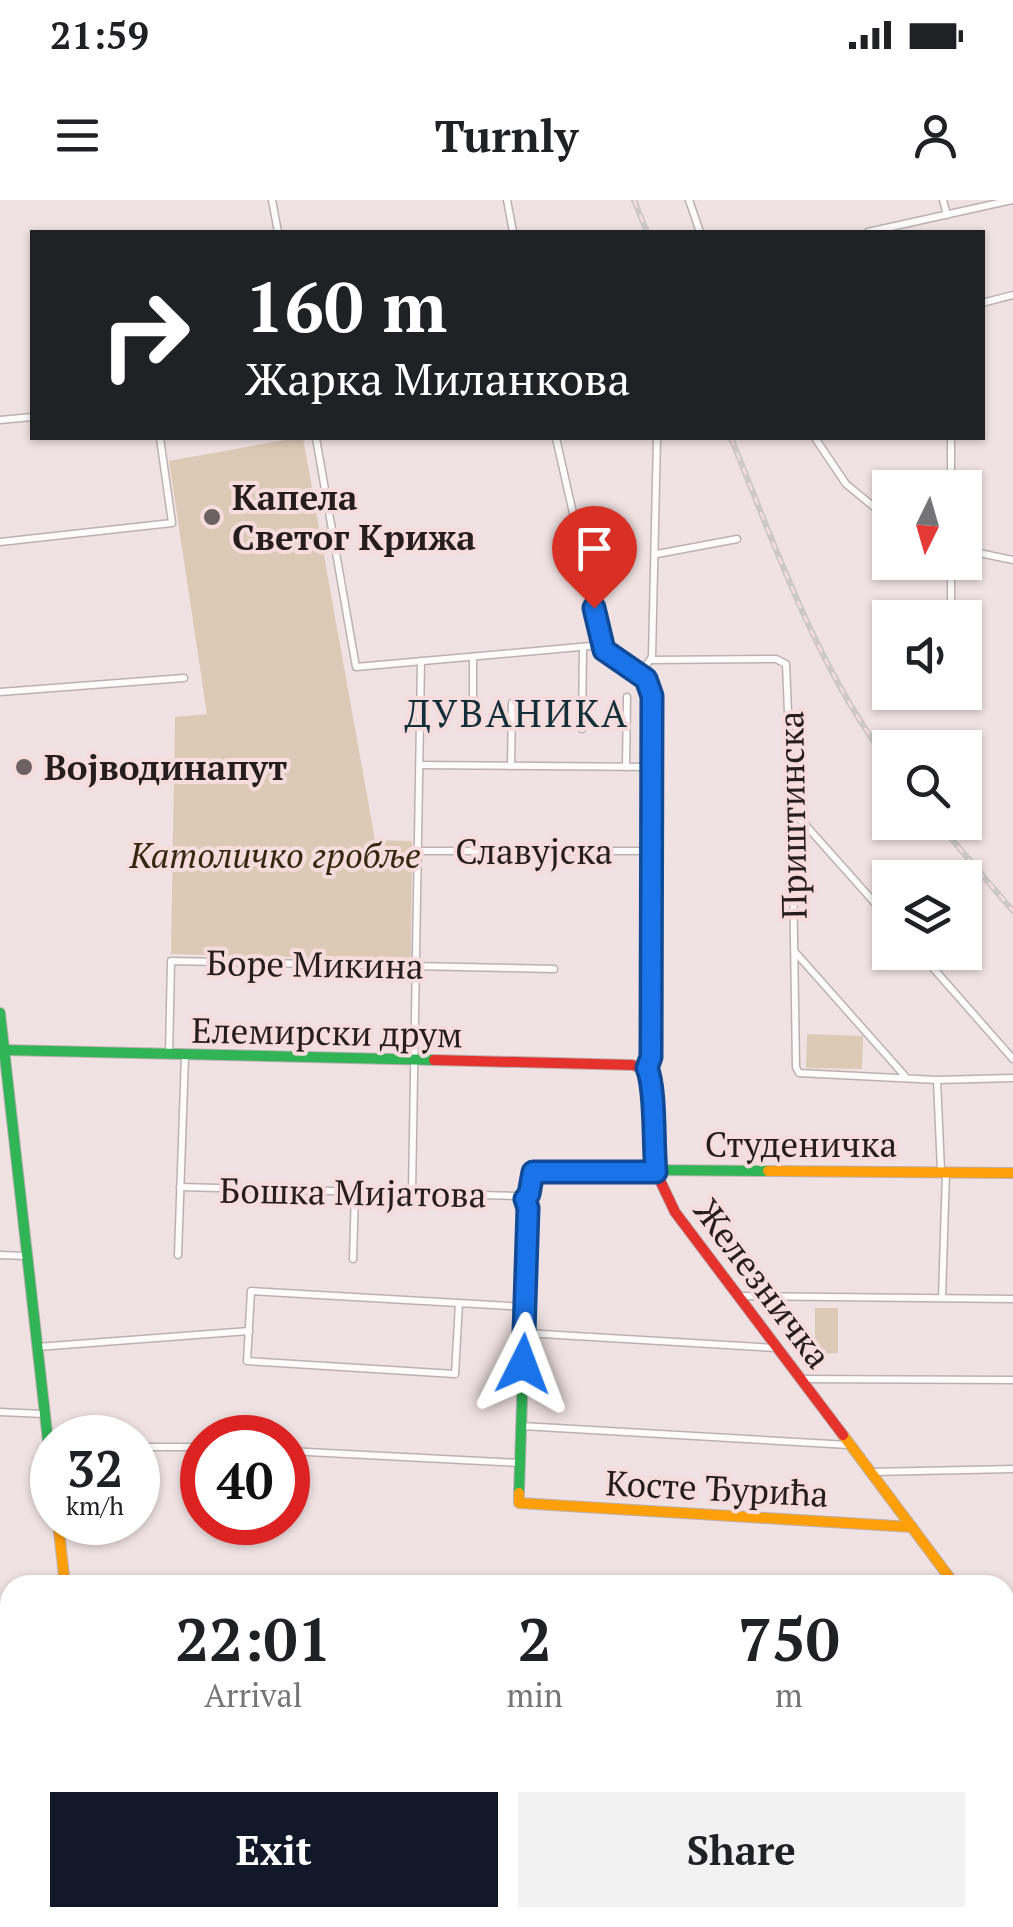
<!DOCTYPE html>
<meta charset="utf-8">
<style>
:root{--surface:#fff;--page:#f2f2f2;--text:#202124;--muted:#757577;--accent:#111827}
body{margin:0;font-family:"PT Serif",serif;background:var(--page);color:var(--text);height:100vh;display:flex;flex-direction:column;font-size:38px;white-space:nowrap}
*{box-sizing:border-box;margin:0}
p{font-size:32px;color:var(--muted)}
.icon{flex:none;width:55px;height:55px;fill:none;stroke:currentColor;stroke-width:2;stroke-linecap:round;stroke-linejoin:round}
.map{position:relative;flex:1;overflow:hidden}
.details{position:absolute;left:0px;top:1375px;width:1015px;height:352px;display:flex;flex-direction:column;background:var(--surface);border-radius:30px 30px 0 0;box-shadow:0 2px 8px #0004}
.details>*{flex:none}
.hud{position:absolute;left:30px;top:30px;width:955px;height:210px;border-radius:0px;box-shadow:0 2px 8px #0004;background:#202124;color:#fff;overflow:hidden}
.needle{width:65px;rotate:185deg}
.controls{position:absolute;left:872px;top:270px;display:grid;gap:20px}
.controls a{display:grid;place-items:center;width:110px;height:110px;border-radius:0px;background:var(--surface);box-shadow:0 2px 8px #0004;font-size:50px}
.speed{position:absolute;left:30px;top:1215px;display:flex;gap:20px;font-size:50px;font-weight:700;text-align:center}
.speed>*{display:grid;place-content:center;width:130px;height:130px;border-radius:50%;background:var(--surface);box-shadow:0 2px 8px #0004;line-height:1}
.speed small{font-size:25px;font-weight:400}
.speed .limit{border:15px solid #d22;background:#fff;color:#111}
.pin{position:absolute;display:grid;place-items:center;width:85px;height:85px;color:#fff;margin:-102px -42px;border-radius:50% 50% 50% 0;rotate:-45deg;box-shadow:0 0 10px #0007}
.pin .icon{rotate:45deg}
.me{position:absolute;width:110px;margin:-55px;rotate:3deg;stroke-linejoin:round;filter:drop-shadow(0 0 8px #0008)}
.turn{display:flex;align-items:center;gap:35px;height:210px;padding:0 50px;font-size:45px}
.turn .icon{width:130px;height:130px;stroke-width:2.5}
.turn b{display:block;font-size:70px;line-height:85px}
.eta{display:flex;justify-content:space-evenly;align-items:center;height:170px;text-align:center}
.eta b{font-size:60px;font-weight:800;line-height:70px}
.action{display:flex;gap:20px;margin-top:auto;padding:20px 50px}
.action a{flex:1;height:115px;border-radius:0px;background:var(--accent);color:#fff;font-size:40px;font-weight:800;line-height:115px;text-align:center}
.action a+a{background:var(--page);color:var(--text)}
.status{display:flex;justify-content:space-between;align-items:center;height:70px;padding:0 50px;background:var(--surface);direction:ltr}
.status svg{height:28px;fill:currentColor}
header{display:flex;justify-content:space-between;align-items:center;height:130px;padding:0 50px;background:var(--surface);font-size:45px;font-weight:800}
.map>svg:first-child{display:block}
.green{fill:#dcc9b6}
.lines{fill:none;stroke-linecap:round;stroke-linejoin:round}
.street-casing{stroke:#bcb1b1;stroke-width:9}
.fast-casing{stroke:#bcb1b1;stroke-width:12}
.slow-casing{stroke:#bcb1b1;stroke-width:12}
.jam-casing{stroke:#bcb1b1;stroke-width:12}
.street{stroke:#fdfbfb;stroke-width:6}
.fast{stroke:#30b455;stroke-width:10}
.slow{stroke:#ff9f0a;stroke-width:10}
.jam{stroke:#e5322d;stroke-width:10}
.rail-casing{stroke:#cdc9c9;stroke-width:6}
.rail{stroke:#f6dcdc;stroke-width:2.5;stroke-dasharray:8;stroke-linecap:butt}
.route-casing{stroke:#114b97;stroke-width:25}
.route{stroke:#1a73e8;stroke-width:18}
.poi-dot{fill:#6d6262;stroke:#f6dcdc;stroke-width:4}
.labels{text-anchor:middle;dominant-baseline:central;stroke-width:8;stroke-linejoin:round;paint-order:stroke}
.poi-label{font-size:35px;font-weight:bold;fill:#261d1d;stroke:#f6dcdc;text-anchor:start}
.street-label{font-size:35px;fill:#261d1d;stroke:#f6dcdc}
.park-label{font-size:35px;font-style:italic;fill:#362810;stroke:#f6dcdc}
.neighbourhood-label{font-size:38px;letter-spacing:2.5px;fill:#122f3a;stroke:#f6dcdc}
</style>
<div class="status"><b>21:59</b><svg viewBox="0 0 49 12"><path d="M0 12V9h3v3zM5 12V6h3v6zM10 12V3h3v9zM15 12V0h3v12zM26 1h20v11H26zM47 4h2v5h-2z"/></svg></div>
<header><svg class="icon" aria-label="menu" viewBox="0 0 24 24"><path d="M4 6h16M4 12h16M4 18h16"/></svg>Turnly<svg class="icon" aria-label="person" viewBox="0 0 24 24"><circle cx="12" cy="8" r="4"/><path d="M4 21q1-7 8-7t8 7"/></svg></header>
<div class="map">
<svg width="1013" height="1727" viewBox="0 0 1013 1727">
<rect width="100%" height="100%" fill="#f0e2e2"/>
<g class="green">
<polygon points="296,238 303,238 375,640 412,641 411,760 171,754 175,517 207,514 169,261"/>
<polygon points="807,834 863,836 862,869 806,868"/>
<polygon points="815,1108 838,1108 838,1153 815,1154"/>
</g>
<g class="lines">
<defs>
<g id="street">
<polyline points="272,0 278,32"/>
<polyline points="507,0 513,32"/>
<polyline points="689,0 700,32"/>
<polyline points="943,0 947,15"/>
<polyline points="868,32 1012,0"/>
<polyline points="982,103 1013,95"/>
<polyline points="0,220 32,217"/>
<polyline points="316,238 356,467 602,445"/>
<polyline points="556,238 604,450 646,479 652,496 651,857 647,869"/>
<polyline points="815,238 846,284 890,320"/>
<polyline points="951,238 951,288"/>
<polyline points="0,342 172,323 160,238"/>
<polyline points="965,350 1013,360"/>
<polyline points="657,354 737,339"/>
<polyline points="951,418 951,362"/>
<polyline points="651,460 776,459 786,464 792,610 796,867 799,873 937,880 1013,878"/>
<polyline points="640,474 652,457 657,238"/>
<polyline points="0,492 184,478"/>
<polyline points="473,526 473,457"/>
<polyline points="582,529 583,447"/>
<polyline points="420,565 652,567"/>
<polyline points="511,566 512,503"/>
<polyline points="626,567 627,497"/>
<polyline points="793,611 890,720"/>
<polyline points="416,651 652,651"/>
<polyline points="795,752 905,876"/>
<polyline points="919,752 1013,859"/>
<polyline points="169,855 171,761 554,769"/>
<polyline points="937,880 941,971"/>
<polyline points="180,987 515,996 525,999"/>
<polyline points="412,993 421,461"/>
<polyline points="0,1055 27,1056"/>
<polyline points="178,1055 185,856"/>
<polyline points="353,1059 355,992"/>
<polyline points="737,1096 1013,1099"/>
<polyline points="942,1098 946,972"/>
<polyline points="459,1103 455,1174 247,1161 251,1091 527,1107"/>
<polyline points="525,1133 776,1148"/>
<polyline points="37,1147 249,1131"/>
<polyline points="801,1179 1013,1180"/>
<polyline points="0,1212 44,1214"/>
<polyline points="522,1226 849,1245"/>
<polyline points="138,1247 202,1247"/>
<polyline points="288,1251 520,1263"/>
<polyline points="871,1272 1013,1269"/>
</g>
<g id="fast">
<polyline points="0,813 52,1277"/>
<polyline points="4,850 434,860"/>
<path d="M 519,1293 L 527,1045 C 528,1018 524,994 535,969 L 768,971"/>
<polyline points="107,1718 108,1727"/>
</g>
<g id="slow">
<polyline points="768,971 1013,973"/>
<polyline points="843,1235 955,1385"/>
<polyline points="519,1293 519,1303 912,1327"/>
<polyline points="58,1322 65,1385"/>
<polyline points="1005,1451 1013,1461"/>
</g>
<polyline id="jam" points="434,860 632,865 647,869 652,881 656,972 675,1012 843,1235"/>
</defs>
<use href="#street" class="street-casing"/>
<use href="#fast" class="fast-casing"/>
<use href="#slow" class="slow-casing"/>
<use href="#jam" class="jam-casing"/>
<use href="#street" class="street"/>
<use href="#fast" class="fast"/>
<use href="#slow" class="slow"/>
<use href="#jam" class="jam"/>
<defs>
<g id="rail">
<polyline points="634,0 647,32"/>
<path d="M 731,238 C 777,350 816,466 890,564"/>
<polyline points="937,622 1013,711"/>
</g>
</defs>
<use href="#rail" class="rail-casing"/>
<use href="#rail" class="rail"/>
</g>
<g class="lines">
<defs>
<path id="route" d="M 523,1164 L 528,1008 L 525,999 L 529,994 L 533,972 L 656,972 C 653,946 656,888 647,868 L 651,857 L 652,496 L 646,479 L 604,450 L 594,408"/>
</defs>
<use href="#route" class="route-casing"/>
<use href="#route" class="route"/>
</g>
<g class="poi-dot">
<circle cx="212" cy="317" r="10"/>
<circle cx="24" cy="567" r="10"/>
</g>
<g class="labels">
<g class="poi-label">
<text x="232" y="297">Капела<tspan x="232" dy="40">Светог Крижа</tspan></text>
<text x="44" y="567">Војводинапут</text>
</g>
<g class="street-label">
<text transform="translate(792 615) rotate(-91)">Приштинска</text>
<text x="534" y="651">Славујска</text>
<text transform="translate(315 764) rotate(1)">Боре Микина</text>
<text transform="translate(327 832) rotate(1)">Елемирски друм</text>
<text x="801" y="944">Студеничка</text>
<text transform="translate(353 992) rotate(1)">Бошка Мијатова</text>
<text transform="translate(763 1083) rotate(53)">Железничка</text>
<text transform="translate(717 1288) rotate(3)">Косте Ђурића</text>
</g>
<g class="park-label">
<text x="275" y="655">Католичко гробље</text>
</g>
<g class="neighbourhood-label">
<text x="517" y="513">ДУВАНИКА</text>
</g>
</g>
</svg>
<div class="controls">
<a><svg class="needle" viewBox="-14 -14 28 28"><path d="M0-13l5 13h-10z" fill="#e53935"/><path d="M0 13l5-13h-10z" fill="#757577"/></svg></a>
<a><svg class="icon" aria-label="sound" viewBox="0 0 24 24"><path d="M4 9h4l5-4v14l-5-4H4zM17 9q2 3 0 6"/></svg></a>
<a><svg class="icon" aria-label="search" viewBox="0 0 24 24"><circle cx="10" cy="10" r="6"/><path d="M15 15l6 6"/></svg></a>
<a><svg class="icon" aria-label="layers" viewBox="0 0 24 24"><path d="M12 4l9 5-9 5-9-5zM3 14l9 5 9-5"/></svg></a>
</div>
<div class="speed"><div>32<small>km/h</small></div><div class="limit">40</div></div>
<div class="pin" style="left:594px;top:408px;background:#d93025"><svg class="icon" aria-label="arrive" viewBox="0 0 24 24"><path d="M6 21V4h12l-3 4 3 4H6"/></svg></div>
<svg class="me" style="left:523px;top:1164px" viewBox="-20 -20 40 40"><path d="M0-17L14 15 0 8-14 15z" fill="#1a73e8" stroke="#fff" stroke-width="4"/></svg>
<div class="hud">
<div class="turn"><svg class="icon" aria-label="right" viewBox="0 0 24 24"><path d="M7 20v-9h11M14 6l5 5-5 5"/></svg><div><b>160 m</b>Жарка Миланкова</div></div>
</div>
<section class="details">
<div class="eta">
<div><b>22:01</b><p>Arrival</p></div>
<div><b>2</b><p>min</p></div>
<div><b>750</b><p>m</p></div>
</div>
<div class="action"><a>Exit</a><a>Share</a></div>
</section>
</div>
